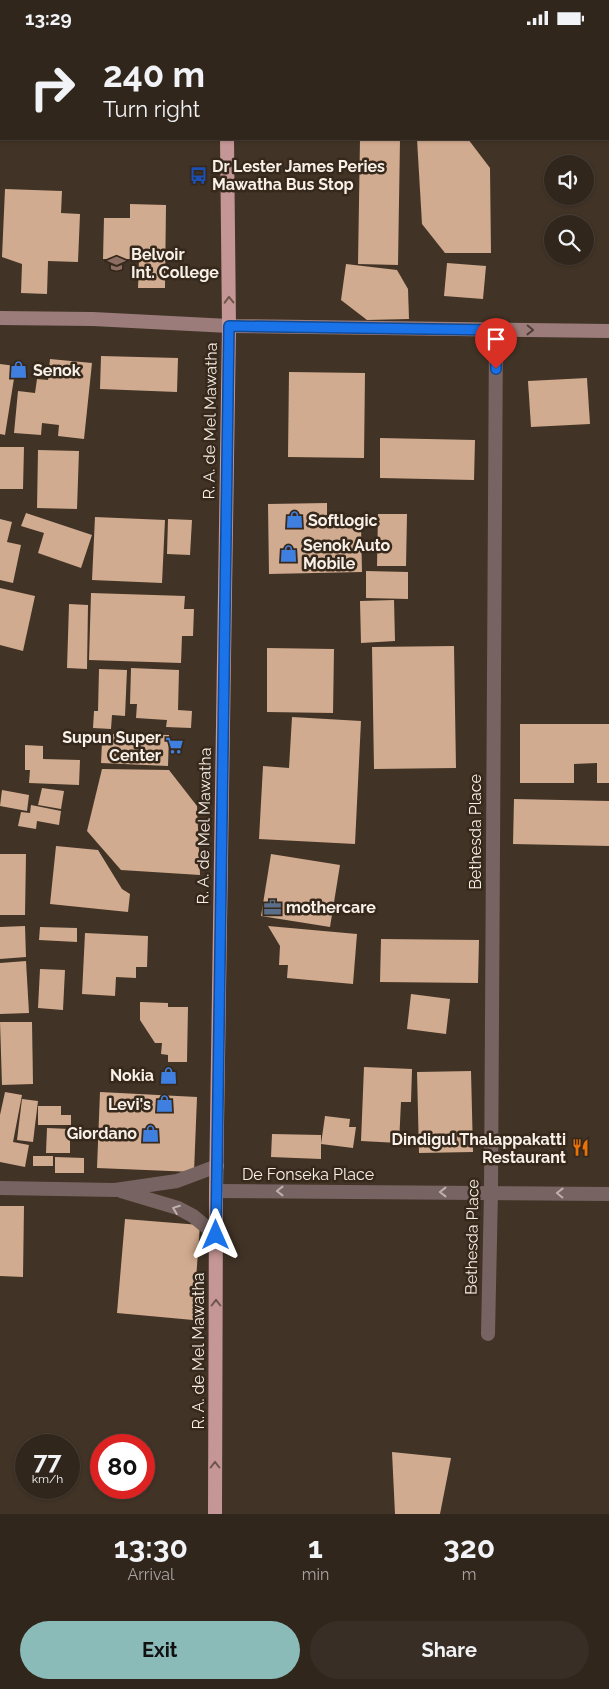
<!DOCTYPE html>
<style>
:root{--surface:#31261c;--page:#392e25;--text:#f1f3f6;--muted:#a8a5a3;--line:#4c433b;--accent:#8bbbb9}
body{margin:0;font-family:Raleway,sans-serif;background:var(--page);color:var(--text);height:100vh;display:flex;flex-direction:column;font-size:19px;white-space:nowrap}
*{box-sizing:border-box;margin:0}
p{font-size:16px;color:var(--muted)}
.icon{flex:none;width:28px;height:28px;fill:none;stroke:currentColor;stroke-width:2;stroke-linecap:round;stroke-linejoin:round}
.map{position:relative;height:1479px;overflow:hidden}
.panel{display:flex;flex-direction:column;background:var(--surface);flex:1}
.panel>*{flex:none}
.guide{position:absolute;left:0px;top:0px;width:610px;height:105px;box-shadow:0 1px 4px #0004,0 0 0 1px var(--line);background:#31261c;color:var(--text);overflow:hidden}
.tools{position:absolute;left:544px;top:120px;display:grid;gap:10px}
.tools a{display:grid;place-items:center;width:50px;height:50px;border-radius:50%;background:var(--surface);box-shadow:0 1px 4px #0004,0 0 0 1px var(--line);font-size:25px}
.speed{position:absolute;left:15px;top:1399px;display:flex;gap:10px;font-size:25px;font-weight:700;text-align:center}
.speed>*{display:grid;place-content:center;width:65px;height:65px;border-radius:50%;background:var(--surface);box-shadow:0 1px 4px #0004,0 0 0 1px var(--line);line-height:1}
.speed small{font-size:12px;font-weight:400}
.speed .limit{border:8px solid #d22;background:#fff;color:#111}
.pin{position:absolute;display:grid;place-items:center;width:42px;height:42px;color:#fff;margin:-51px -21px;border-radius:50% 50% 50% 0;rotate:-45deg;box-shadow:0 0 5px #0007}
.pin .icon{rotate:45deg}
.me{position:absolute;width:55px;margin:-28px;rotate:0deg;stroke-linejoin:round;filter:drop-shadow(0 0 4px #0008)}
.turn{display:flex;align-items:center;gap:18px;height:105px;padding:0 20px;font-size:22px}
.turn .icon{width:65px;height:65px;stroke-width:2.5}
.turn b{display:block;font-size:35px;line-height:42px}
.eta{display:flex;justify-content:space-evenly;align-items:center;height:85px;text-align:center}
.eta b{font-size:30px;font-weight:700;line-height:35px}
.button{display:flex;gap:10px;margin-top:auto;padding:10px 20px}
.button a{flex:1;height:58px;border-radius:30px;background:var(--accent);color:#111;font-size:20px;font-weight:700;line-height:58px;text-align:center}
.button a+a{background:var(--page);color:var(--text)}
.status{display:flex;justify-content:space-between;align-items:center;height:35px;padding:0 25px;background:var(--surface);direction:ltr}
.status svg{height:14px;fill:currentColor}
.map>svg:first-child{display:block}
.building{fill:#d1ab8f}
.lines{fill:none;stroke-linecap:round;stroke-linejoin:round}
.minor{stroke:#776362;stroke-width:14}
.tertiary{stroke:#776362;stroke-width:14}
.secondary{stroke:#9b7c7a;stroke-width:14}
.trunk{stroke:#c49695;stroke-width:14}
.oneway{stroke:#6f554c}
.oneway2{stroke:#4f3e34}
.oneway3{stroke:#beb1ac}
.route-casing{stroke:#114b97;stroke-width:12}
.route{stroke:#1a73e8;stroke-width:9}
.labels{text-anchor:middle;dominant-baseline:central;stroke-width:5;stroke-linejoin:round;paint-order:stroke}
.poi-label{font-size:16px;font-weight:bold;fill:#f9f0e8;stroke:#36291c;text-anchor:start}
.street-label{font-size:16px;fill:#f9f0e8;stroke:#36291c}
</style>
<div class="status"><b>13:29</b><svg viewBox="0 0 49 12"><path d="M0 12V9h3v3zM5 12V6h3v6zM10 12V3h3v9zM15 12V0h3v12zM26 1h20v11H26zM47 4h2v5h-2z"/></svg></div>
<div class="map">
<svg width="609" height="1479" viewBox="0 0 609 1479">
<rect width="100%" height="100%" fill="#413326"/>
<g class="building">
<polygon points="360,104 400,104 398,230 358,229"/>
<polygon points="417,104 468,104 490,133 491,218 445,218 422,189"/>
<polygon points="5,154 62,156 61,178 80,179 78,227 48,226 47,259 21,258 22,229 2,222"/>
<polygon points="130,169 166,170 165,253 138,253 139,224 103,224 104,183 130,183"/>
<polygon points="447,228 486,231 483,264 444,261"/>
<polygon points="346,229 397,235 408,254 409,284 367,285 341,265"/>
<polygon points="101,321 178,323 177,357 100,354"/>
<polygon points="50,324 92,328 84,404 58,401 59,390 42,388 41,400 14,398 18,356 35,358 37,344 48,345"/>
<polygon points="0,329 16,331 5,400 0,399"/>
<polygon points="289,337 365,338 364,423 288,422"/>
<polygon points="587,343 590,389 531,392 528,346"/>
<polygon points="380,403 475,405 474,445 380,443"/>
<polygon points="0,412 24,412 23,454 0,454"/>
<polygon points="38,415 79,416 77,474 37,473"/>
<polygon points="327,468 327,491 361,491 362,537 269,539 268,469"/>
<polygon points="26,478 92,500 81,533 38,518 44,498 21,491"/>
<polygon points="378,479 407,479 406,531 377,531"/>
<polygon points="95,482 165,485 162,548 92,545"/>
<polygon points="0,484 12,487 7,507 21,510 13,548 0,545"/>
<polygon points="168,484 192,485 190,520 167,519"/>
<polygon points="366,536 408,537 408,564 366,563"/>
<polygon points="0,553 35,561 23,616 0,610"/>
<polygon points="91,558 185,561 184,574 194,574 193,601 182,601 181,628 89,625"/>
<polygon points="394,565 395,606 361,608 360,566"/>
<polygon points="69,569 88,570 87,634 67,633"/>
<polygon points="454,611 456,733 374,734 372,612"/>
<polygon points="267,613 334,614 333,678 267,677"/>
<polygon points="131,633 179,635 178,675 192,676 191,693 166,692 167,685 136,683 137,669 130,669"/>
<polygon points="99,634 127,635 125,681 112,680 111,694 93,693 94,676 98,676"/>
<polygon points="292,682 361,686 355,809 259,804 263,731 289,733"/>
<polygon points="520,689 609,689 609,748 597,748 597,728 574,729 574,748 520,748"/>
<polygon points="113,699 169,700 168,731 101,728 102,707 112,708"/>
<polygon points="25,710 43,711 43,724 80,725 79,750 29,748 30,735 25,735"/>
<polygon points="102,734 169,735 197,771 200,840 121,835 87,796"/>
<polygon points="42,753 64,756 61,774 38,770"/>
<polygon points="2,755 29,760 27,776 0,771"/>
<polygon points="514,764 609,766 609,811 513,809"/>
<polygon points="31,770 61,776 59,790 37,786 36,794 18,791 21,777 30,778"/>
<polygon points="56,811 98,815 122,854 130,859 128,877 50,869"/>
<polygon points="0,819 26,819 25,880 0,880"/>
<polygon points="271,819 340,830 330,892 261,881"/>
<polygon points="25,891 26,922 0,924 0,892"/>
<polygon points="268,891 357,899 353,949 287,943 288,930 279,930 280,911"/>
<polygon points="40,892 77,893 77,907 39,905"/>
<polygon points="85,898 148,901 147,932 136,932 136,943 116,942 115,961 82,959"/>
<polygon points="381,904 479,905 478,948 380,947"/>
<polygon points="26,926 29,978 0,979 0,928"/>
<polygon points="40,934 65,935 63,975 38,973"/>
<polygon points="411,959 450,964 446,999 407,994"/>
<polygon points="140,967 168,968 168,972 188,972 187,1027 168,1027 168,1020 161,1019 162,1008 155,1008 140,985"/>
<polygon points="0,987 32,987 33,1049 2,1050"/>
<polygon points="364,1032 412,1034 411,1067 401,1067 399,1108 361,1106"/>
<polygon points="471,1036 473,1117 419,1118 417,1037"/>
<polygon points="5,1057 22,1060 13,1107 29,1110 25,1132 0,1127 0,1080"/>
<polygon points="100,1057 197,1062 194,1137 97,1133"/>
<polygon points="22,1064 38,1066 33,1107 17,1105"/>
<polygon points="38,1071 61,1071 61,1080 71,1080 71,1090 38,1090"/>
<polygon points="325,1081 350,1084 349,1092 356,1092 353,1113 321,1109"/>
<polygon points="47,1093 70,1094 70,1118 46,1118"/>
<polygon points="272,1099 321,1100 321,1124 271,1122"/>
<rect x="33" y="1121" width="20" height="10"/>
<polygon points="55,1122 84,1123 84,1138 55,1138"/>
<polygon points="0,1171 24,1171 23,1242 0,1241"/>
<polygon points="125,1184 200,1190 193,1285 117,1278"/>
<polygon points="392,1417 451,1423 440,1479 395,1479"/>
</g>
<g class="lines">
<g class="minor">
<polyline points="216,1156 609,1159"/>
<polyline points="488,1299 491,1157 496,295"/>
</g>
<g class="tertiary">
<polyline points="0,1153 115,1155 177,1146 217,1131"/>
<polyline points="121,1156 178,1173 193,1181 216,1200"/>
</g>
<polyline class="secondary" points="0,283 93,284 229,291 609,296"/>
<g class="trunk">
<polyline points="226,0 226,1"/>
<polyline points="215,1479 216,1156 229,291 227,104"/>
</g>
</g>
<defs><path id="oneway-chevron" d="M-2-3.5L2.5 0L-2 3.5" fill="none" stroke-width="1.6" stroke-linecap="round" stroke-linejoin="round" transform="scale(1.25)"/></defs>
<g class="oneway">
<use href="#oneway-chevron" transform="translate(229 265) rotate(-91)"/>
<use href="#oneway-chevron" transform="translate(216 1268) rotate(-90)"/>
<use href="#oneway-chevron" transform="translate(215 1430) rotate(-90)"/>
</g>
<use class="oneway2" href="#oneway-chevron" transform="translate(530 295) rotate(1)"/>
<g class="oneway3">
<use href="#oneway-chevron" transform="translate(280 1156) rotate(-180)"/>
<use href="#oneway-chevron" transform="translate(443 1157) rotate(-180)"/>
<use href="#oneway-chevron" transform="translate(560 1158) rotate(-179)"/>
<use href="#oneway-chevron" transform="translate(176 1174) rotate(-159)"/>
</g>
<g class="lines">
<defs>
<polyline id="route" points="216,1200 229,291 496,295 496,334"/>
</defs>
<use href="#route" class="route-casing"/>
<use href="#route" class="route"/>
</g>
<defs>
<symbol id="bus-bare" viewBox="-9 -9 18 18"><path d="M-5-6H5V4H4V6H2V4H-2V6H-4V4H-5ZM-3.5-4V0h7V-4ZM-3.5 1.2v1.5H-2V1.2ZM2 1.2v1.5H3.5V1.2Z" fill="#1a4fb4" stroke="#36291c" stroke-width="2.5" paint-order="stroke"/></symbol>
<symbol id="school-bare" viewBox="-9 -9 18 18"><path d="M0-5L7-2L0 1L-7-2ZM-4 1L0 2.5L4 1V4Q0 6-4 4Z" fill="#8d6e63" stroke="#36291c" stroke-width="2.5" paint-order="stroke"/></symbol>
<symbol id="shop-bare" viewBox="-9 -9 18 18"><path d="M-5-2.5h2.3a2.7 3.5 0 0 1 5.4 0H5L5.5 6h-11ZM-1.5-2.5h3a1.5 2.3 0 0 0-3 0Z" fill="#3f7fe0" stroke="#36291c" stroke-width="2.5" paint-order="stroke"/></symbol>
<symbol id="supermarket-bare" viewBox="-9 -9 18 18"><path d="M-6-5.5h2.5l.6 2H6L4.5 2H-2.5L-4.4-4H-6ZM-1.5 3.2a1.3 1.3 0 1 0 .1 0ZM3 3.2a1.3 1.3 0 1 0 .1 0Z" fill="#3f7fe0" stroke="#36291c" stroke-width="2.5" paint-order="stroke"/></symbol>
<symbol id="office-bare" viewBox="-9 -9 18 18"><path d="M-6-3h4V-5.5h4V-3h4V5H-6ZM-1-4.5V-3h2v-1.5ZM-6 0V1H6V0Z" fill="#5c6f8a" stroke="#36291c" stroke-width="2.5" paint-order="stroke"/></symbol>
<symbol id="restaurant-bare" viewBox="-9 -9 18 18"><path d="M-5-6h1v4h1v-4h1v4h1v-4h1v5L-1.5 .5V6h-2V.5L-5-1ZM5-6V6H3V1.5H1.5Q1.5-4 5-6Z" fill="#e8710a" stroke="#36291c" stroke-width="2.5" paint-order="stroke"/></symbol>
</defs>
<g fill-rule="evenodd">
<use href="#bus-bare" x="186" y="128" width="25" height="25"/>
<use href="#school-bare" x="104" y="216" width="25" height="25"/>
<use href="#shop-bare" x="6" y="322" width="25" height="25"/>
<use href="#shop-bare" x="282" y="472" width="25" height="25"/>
<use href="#shop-bare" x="276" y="506" width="25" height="25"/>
<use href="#supermarket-bare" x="162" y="698" width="25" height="25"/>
<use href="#office-bare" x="260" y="860" width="25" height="25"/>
<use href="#shop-bare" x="156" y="1028" width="25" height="25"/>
<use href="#shop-bare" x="152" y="1056" width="25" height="25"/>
<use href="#shop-bare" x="138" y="1086" width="25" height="25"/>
<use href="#restaurant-bare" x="568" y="1100" width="25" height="25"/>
</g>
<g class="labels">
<g class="poi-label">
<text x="212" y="131">Dr Lester James Peries<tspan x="212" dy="18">Mawatha Bus Stop</tspan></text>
<text x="131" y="219">Belvoir<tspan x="131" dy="18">Int. College</tspan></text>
<text x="33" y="335">Senok</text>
<text x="308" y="485">Softlogic</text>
<text x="303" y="510">Senok Auto<tspan x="303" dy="18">Mobile</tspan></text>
<text x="161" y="702" text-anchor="end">Supun Super<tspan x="161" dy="18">Center</tspan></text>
<text x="286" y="872">mothercare</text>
<text x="154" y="1040" text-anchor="end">Nokia</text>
<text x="151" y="1069" text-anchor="end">Levi's</text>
<text x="137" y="1098" text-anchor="end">Giordano</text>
<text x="566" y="1104" text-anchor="end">Dindigul Thalappakatti<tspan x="566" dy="18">Restaurant</tspan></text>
</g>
<g class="street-label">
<text transform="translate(210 386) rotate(-89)">R. A. de Mel Mawatha</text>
<text transform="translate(204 791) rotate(-89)">R. A. de Mel Mawatha</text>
<text transform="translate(475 797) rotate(-90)">Bethesda Place</text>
<text x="308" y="1139">De Fonseka Place</text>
<text transform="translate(472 1202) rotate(-89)">Bethesda Place</text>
<text transform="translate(198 1316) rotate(-90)">R. A. de Mel Mawatha</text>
</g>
</g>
</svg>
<div class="tools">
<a><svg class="icon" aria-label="sound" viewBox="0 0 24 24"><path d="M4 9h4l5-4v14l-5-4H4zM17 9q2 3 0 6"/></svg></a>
<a><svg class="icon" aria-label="search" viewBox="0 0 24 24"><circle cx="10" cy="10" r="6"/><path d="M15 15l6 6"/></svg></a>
</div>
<div class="speed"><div>77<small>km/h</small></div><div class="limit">80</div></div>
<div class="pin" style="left:496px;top:334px;background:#d93025"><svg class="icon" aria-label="arrive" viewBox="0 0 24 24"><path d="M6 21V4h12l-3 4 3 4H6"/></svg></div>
<svg class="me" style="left:216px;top:1200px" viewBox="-20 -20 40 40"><path d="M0-17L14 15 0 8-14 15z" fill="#1a73e8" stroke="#fff" stroke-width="4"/></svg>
<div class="guide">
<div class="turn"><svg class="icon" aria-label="right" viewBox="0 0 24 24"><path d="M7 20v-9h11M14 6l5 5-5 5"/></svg><div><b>240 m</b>Turn right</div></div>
</div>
</div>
<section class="panel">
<div class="eta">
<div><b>13:30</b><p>Arrival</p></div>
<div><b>1</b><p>min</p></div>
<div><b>320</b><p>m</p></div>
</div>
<div class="button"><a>Exit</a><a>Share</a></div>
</section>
